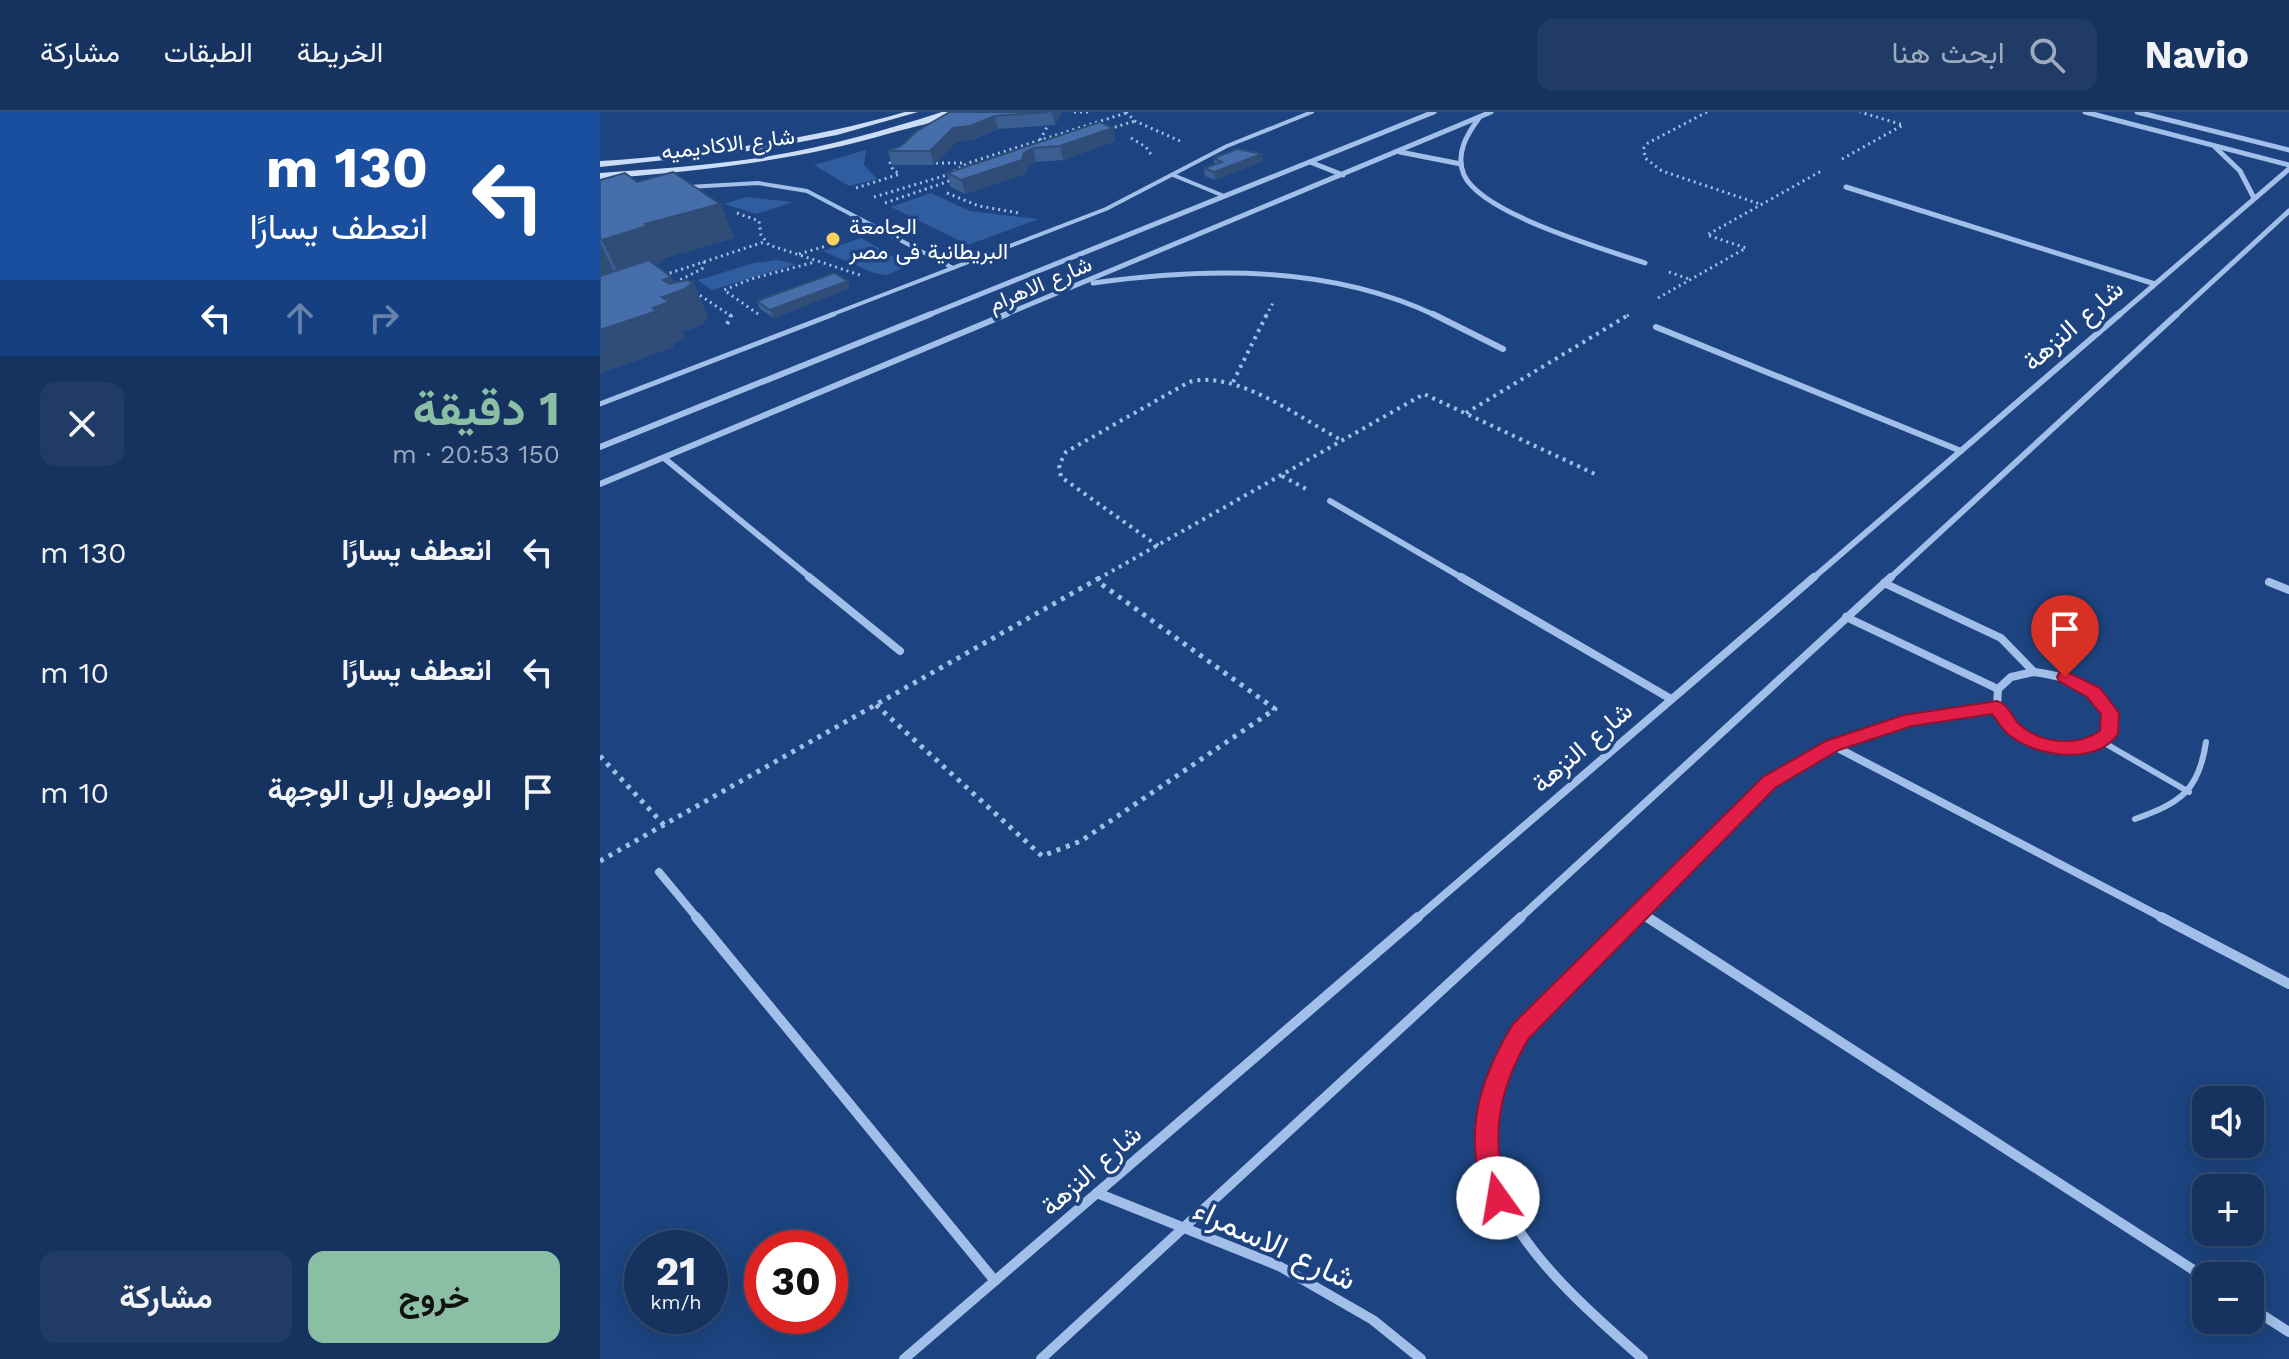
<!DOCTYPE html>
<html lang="ar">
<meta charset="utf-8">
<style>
:root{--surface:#163360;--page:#1f3b66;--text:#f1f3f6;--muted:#9eaabd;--line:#354e75;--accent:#8abfa5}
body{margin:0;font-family:"Work Sans",Vazirmatn,sans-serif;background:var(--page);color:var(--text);direction:rtl;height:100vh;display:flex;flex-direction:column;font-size:30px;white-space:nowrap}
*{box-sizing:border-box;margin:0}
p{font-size:26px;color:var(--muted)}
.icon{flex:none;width:44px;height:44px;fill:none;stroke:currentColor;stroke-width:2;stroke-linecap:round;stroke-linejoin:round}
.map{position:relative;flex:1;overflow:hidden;direction:ltr}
.drawer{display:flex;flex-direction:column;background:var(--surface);width:600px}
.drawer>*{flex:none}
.hud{background:#1a4fa0;color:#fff;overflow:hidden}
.controls{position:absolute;left:1592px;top:974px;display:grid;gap:16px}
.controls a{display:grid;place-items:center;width:72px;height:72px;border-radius:16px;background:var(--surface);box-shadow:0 4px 20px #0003,0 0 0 2px var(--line);font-size:40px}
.speed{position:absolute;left:24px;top:1118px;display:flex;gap:16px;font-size:40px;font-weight:700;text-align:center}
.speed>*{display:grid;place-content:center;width:104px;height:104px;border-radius:50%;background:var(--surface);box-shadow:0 4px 20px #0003,0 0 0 2px var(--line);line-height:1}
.speed small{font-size:20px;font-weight:400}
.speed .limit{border:12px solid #d22;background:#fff;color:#111}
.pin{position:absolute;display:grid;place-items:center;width:68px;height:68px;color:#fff;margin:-82px -34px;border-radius:50% 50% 50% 0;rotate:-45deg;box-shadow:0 0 8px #0007}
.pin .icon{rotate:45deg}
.me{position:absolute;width:88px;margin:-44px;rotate:347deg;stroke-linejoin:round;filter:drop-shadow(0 0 6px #0008)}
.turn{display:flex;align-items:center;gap:28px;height:168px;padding:0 40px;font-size:36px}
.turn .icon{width:104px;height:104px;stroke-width:2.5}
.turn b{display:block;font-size:56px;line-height:68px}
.lanes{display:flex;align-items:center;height:76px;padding:0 40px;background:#0003;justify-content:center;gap:40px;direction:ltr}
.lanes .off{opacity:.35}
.round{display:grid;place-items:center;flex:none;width:84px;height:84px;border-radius:16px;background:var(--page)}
.summary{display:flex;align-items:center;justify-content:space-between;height:136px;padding:0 40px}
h1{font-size:48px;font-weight:700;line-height:60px;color:var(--accent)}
.cta{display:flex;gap:16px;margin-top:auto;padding:16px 40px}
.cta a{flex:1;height:92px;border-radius:16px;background:var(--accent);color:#111;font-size:32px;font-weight:700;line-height:92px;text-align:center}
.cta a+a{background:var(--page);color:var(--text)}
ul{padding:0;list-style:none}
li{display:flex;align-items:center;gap:24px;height:120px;padding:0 40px}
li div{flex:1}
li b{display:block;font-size:30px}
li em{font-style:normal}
header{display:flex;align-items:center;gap:48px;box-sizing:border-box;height:112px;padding:0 40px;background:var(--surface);border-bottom:2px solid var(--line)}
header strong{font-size:38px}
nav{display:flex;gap:44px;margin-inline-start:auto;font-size:28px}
.search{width:560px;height:72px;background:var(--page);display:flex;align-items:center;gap:20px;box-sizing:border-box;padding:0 28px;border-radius:16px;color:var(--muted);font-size:30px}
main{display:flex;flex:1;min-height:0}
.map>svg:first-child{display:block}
.green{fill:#305d9f}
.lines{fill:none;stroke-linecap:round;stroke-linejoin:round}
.path-far2{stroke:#a1bfe9;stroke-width:3;stroke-dasharray:2 4;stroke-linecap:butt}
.path-far1{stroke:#a1bfe9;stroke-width:4;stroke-dasharray:3 5;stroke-linecap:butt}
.path{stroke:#a1bfe9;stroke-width:5;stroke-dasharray:4 6;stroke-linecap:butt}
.lane-far2{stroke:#a1bfe9;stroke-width:4}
.lane-far1{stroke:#a1bfe9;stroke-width:5}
.lane{stroke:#a1bfe9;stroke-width:6}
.street-far3{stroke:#a1bfe9;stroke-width:5}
.street-far2{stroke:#a1bfe9;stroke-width:6}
.street-far1{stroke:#a1bfe9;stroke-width:8}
.street{stroke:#a1bfe9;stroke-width:10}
.secondary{fill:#ccddf7;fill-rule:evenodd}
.wall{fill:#3b5f92}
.shaded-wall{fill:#304d77}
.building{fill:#456eaa;stroke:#304d77;stroke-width:2}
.route{fill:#e11d48;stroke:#92132f;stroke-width:2}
.poi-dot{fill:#f9d25f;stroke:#1d4480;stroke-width:3}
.labels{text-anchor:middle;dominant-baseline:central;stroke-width:7;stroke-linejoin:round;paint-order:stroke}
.far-street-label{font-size:22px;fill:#fff;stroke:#1d4480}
.far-poi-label{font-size:22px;fill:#fff;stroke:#1d4480;text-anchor:start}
.street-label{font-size:26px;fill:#fff;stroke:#1d4480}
.near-street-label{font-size:32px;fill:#fff;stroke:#1d4480}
</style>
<header>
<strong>Navio</strong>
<div class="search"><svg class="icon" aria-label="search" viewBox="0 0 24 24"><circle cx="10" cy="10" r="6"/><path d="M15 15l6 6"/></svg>ابحث هنا</div>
<nav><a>الخريطة</a><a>الطبقات</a><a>مشاركة</a></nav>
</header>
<main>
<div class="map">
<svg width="1689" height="1247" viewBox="0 0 1689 1247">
<rect width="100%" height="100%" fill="#1d4480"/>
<g class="green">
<polygon points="266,38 264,53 277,67 249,74 214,53"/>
<polygon points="331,81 370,99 438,107 368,133 291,95"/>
<polygon points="146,85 193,90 157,102 124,92"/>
<polygon points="261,126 309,153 287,163 274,161 223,139"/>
<polygon points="177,148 196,152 112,178 98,168 154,151"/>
</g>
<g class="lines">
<g class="path-far2">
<polyline points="474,0 489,0"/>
<polyline points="526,0 535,9 580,29"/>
<polyline points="1107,0 1048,31 1044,36 1045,46 1062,59 1160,92"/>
<polyline points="509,17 535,9"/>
<polyline points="531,26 546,35 552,44"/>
<polyline points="440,28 448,13"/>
<polyline points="294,45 290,51 293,58 300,62"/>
<polyline points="1242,47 1303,13 1260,0"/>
<polyline points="336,51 363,51"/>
<polyline points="256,76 300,62"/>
<polyline points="347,81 379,94 419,101"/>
<polyline points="274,85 347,63 368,51 526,1"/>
<polyline points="285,91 355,67"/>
<polyline points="137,101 159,109 161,123 169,133 260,163"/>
<polyline points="199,142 243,129"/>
<polyline points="1069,160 1089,167"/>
<polyline points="64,163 164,130"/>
<polyline points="84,172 80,168 102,157 104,150"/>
<polyline points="95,180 131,204"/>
<polyline points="1058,186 1146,136 1107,123 1223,58"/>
<polyline points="158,202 124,178 151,167 215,150"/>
<polyline points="666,204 674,189"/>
<polyline points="1027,204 1032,201"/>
</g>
<g class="path-far1">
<polyline points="127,212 131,204 128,202"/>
<polyline points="633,270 667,202"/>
<polyline points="866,301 1030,202"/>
<polyline points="682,364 708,378"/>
<path d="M 558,434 L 461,365 L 459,353 L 466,340 L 589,270 C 636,257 701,307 743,329"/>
<polyline points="498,467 824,282 995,362"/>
</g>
<g class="path">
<polyline points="276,593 442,744 481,729 675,597 497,469"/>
<polyline points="0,644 64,713"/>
<polyline points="0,749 501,465"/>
</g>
<g class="lane-far2">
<polyline points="573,63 624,84"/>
<polyline points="88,75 158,71 207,79 353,156"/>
<polyline points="228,204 506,97 627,34 712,0"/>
</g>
<polyline class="lane-far1" points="0,292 234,202"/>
<g class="lane">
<polyline points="1501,629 1589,680"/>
<path d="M 1535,707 C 1580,691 1599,679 1606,630"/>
</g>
<g class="street-far3">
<polyline points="1485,0 1689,53"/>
<polyline points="1537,0 1689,38"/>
<path d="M 879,6 C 867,22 855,42 864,63 C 882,102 1004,137 1045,151"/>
<polyline points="1615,35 1640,59 1654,86"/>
<polyline points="800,40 861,52"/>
<polyline points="710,50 743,63"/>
<polyline points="1246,75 1555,172"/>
<path d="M 493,171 C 608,155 730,153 837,204"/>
<polyline points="326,204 834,0"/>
<polyline points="402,204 891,0"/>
<polyline points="1518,204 1689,57"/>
<polyline points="1575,204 1689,99"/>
</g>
<g class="street-far2">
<polyline points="833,202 903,237"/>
<polyline points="1056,215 1361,339"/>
<polyline points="0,335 331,202"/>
<polyline points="64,346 212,467"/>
<polyline points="0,372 407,202"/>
<polyline points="730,389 864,467"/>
<polyline points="1212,467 1520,202"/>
<polyline points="1289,467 1577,202"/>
</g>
<g class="street-far1">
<polyline points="209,465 300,539"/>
<polyline points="861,465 1071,587"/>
<polyline points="1669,470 1689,478"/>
<polyline points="1284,471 1401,526 1434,560"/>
<polyline points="1246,505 1398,577"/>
<path d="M 1434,560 C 1471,565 1512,578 1509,622 C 1468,648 1424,633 1397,595 L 1398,577 L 1411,565 Z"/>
<polyline points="1232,633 1565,807"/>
<polyline points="59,760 98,807"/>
<polyline points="1040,801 1050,807"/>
<polyline points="816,807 1214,465"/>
<polyline points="919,807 1291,465"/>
<polyline points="1032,807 1169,670 1232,633 1310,608 1397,595"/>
</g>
<g class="street">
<polyline points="96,805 395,1169"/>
<path d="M 1034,805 C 1008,831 983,857 957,883 C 944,896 929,908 919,922 C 826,1058 947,1163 1043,1247"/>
<polyline points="1047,805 1606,1166"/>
<polyline points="1561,805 1689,872"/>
<polyline points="497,1081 679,1154 773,1208 821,1247"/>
<polyline points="1650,1195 1689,1220"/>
<polyline points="304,1247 818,805"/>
<polyline points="441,1247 921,805"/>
</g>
<g class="secondary">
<path d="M 305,0 L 318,0 L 237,23 L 158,38 L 0,55 L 0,49 C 103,42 205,29 305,0 Z"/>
<path d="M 342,0 L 355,0 C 337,11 312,15 291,21 C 196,49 99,59 0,67 L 0,61 C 57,57 114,53 170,44 C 229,34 286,18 342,0 Z"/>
</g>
</g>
<g class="wall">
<polygon points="350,0 461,0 461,1 455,13 398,17 374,27 356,30 334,53 292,53 288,39 301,34"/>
<polygon points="500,10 515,29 463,48 436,50 428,55 425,62 365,82 351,75 347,61"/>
<polygon points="662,42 663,49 615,68 605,64 604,56 614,52 614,46"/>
<polygon points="0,68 37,70 120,92 134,126 61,147 62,149 54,152 71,165 74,171 93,170 108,206 101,213 82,220 85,227 72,231 74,235 0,261"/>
<polygon points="248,169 250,176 174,206 160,197 157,189"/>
</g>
<g class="shaded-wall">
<polygon points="452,0 461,0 455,13"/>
<polygon points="395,4 398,17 374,27 356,30 334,53 330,39 353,16"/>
<polygon points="513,16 515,29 463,48 460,34"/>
<polygon points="433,36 436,50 428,55 425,62 365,82 361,68"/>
<polygon points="662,42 663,49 615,68 614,60"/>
<polygon points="120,92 134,126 61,147 62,149 19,163 2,128 45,112"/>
<polygon points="0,130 14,160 0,165"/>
<polygon points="71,165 78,179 93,170 108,206 101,213 82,220 85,227 72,231 74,235 0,261 0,218 53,196 63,168"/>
<polygon points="248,169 250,176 174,206 170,198"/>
</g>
<g class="building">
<polygon points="350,0 448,0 395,4 370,14 353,16 330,39 288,39 301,34 317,19"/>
<polygon points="500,10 513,16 460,34 433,36 424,41 422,48 361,68 347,61"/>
<polygon points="637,37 662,42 614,60 604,56 622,50 614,46"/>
<polygon points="73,60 120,92 45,112 47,114 2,128 0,126 0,68 25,61 37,70"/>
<polygon points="49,148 71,165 63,168 70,172 86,168 93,170 85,177 62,185 69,190 53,196 57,199 0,218 0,164"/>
<polygon points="234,161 248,169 170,198 157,189"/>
</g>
<path class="route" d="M 1465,559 L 1500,576 L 1519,601 L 1518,622 C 1496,654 1435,645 1408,622 C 1402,617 1397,608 1392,602 L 1312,614 L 1239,638 L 1176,675 L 929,926 C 908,961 895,998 899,1040 C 901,1058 914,1077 907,1095 L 898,1098 L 889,1095 C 861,1028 877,971 913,912 L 1163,665 L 1226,629 L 1304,603 L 1397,589 C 1408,592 1411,603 1418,611 C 1439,632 1477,635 1500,619 L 1501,602 L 1487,585 L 1459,569 L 1457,565 L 1459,561 Z"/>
<circle class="poi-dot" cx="233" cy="127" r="8"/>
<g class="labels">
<g class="far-street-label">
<text transform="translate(128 32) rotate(-7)">شارع الاكاديميه</text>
<text transform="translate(440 172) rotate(-23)">شارع الاهرام</text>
</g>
<g class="far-poi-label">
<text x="249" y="114">الجامعة<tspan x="249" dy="25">البريطانية فى مصر</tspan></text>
</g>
<g class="street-label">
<text transform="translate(1473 213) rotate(-41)">شارع النزهة</text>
<text transform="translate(982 635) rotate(-41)">شارع النزهة</text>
<text transform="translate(491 1058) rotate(-41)">شارع النزهة</text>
</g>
<g class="near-street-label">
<text transform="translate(675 1132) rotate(25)">شارع الاسمراء</text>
</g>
</g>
</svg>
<div class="controls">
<a><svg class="icon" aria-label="sound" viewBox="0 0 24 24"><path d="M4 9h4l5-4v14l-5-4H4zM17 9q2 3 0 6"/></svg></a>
<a>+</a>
<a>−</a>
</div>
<div class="speed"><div>21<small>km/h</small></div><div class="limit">30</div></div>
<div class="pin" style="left:1465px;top:565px;background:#d93025"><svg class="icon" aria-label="arrive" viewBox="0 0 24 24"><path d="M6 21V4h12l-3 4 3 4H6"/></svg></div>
<svg class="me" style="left:898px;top:1086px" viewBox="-20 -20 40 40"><circle r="19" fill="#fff"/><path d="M0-13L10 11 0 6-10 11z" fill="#e11d48"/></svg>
</div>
<section class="drawer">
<div class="hud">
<div class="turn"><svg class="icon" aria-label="left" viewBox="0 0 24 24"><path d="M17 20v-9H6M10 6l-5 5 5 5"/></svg><div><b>130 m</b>انعطف يسارًا</div></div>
<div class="lanes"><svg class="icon" aria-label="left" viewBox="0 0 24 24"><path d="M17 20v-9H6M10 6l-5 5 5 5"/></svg><svg class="icon off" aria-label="ahead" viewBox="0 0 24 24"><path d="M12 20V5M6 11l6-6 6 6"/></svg><svg class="icon off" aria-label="right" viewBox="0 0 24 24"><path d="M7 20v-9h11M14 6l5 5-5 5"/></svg></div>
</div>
<div class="summary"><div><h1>1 دقيقة</h1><p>150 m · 20:53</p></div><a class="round"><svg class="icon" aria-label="close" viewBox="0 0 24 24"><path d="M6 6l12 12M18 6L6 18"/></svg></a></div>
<ul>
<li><svg class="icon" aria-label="left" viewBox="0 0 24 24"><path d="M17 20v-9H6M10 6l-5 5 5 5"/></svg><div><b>انعطف يسارًا</b></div><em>130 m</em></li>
<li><svg class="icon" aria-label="left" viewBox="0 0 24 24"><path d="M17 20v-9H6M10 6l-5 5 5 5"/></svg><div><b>انعطف يسارًا</b></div><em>10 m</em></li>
<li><svg class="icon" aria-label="arrive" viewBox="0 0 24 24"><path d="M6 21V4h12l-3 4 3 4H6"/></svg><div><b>الوصول إلى الوجهة</b></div><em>10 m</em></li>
</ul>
<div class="cta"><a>خروج</a><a>مشاركة</a></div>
</section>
</main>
